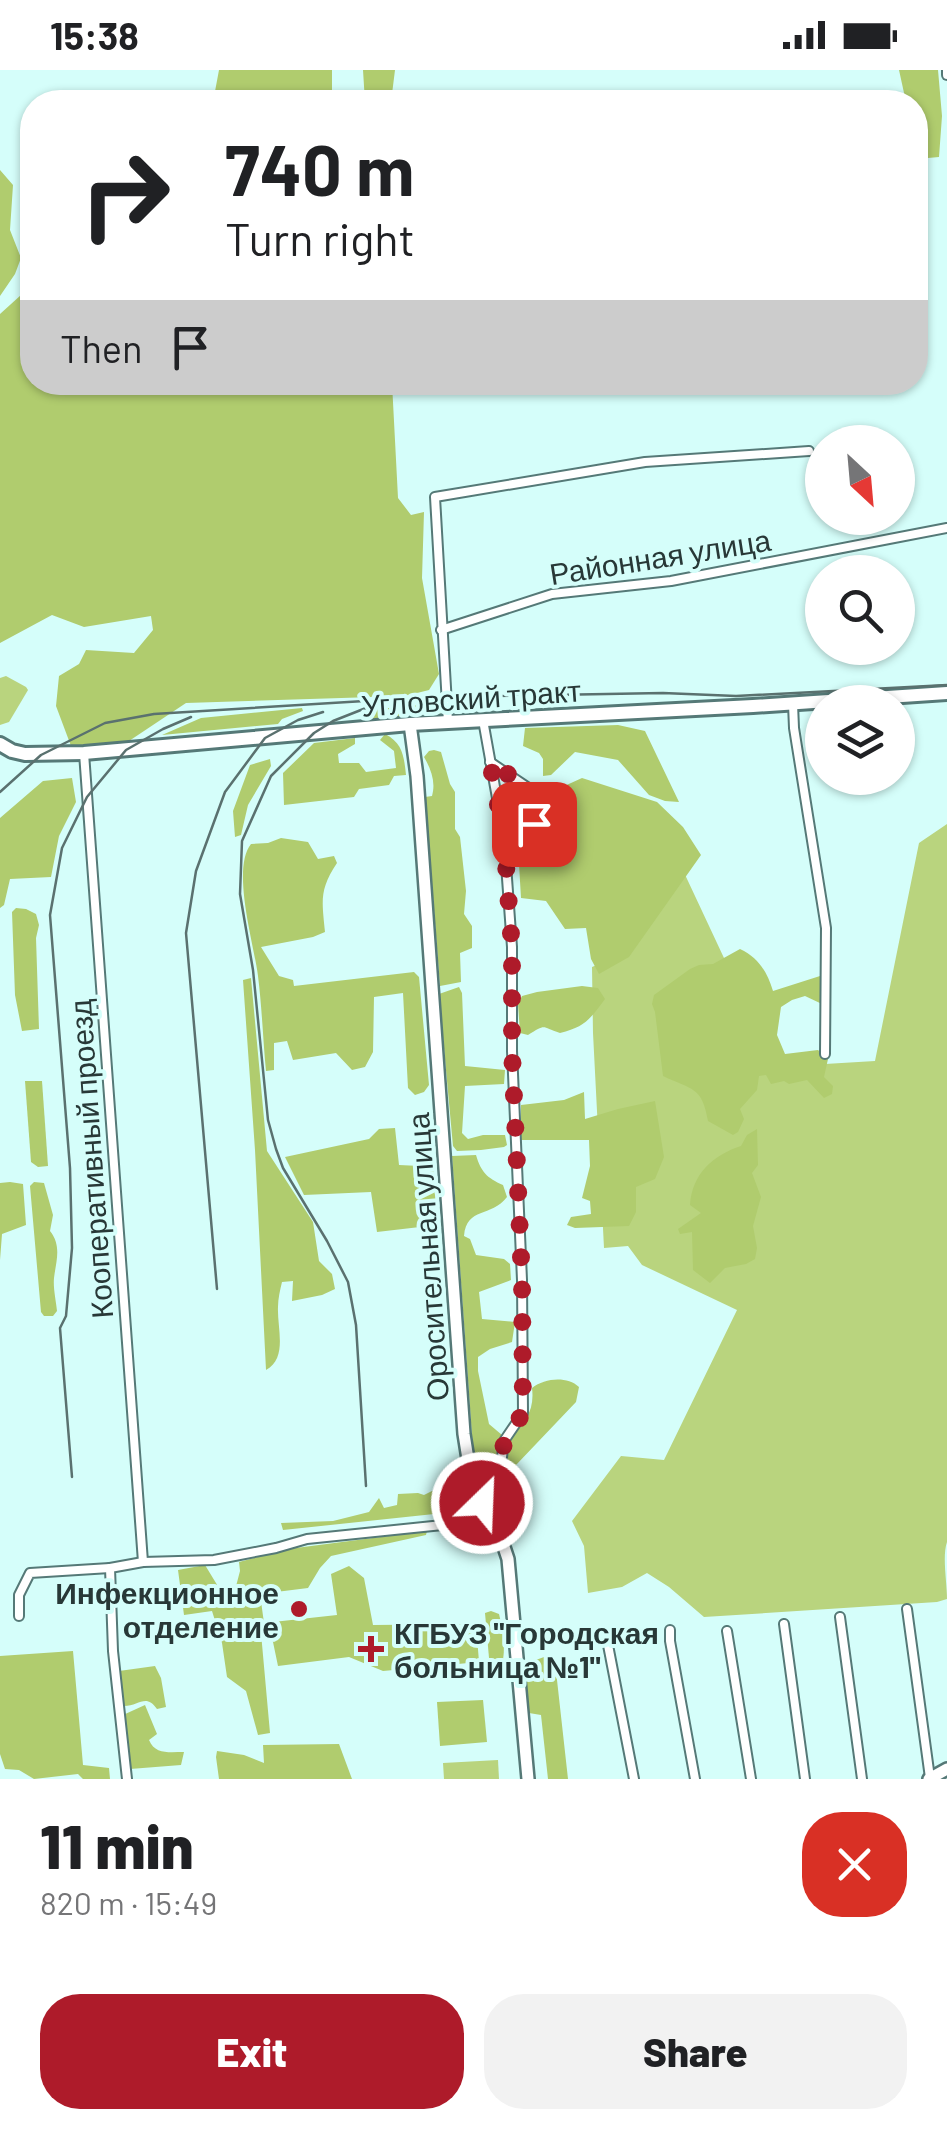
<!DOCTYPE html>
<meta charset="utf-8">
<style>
:root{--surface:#fff;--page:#f2f2f2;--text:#202124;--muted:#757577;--accent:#ae1b2a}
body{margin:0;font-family:Barlow,sans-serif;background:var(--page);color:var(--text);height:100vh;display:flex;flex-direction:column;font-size:38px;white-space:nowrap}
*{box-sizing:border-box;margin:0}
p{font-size:32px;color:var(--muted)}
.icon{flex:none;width:55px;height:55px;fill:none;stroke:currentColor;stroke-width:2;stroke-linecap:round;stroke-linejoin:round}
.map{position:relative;height:1709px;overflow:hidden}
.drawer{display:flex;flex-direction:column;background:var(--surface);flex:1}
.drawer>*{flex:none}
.hud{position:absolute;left:20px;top:20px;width:908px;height:305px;border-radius:40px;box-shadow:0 2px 8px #0004;background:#fff;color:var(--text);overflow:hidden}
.needle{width:65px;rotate:154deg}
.controls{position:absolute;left:805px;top:355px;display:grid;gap:20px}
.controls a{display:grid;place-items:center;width:110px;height:110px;border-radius:50%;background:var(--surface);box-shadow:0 2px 8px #0004;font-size:50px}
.pin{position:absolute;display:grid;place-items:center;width:85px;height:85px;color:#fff;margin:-42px;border-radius:20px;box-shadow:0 5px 15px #0006}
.me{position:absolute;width:110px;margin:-55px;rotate:24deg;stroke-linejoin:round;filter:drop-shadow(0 0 8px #0008)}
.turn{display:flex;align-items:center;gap:35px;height:210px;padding:0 40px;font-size:45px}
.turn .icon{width:130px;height:130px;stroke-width:2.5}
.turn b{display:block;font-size:70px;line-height:85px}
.then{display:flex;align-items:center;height:95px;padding:0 40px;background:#0003;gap:20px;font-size:38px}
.round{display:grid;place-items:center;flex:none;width:105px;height:105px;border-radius:40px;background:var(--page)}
.headline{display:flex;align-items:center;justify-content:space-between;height:170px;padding:0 40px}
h1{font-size:60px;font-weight:800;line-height:75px}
.action{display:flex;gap:20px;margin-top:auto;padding:20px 40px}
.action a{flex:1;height:115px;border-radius:40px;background:var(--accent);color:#fff;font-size:40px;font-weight:800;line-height:115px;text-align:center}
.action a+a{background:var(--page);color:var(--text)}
.status{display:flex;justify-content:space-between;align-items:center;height:70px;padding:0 50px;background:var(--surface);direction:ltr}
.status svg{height:28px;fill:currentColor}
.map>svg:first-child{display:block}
.green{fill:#b9d47e}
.forest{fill:#b0cc6e}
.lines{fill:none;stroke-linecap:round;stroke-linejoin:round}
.minor-casing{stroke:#557977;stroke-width:12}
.secondary-casing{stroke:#557977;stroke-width:16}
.trunk-casing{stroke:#557977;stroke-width:18}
.minor{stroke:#fff;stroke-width:8}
.secondary{stroke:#fff;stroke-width:11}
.trunk{stroke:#fff;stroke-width:12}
.rail{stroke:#5a716f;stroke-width:2.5}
.route{stroke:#ae1b2a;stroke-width:18;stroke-dasharray:0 32.4}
.poi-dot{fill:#ae1b2a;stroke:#d5fefa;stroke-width:4}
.labels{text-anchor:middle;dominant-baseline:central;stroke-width:8;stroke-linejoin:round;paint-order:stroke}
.street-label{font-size:30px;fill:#283837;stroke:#d5fefa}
.poi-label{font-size:30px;font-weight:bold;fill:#283837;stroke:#d5fefa;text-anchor:end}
</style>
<div class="status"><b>15:38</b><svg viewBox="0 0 49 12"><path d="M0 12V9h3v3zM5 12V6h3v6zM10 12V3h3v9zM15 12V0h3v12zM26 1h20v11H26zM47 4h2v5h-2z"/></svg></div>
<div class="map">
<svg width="947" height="1709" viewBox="0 0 947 1709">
<rect width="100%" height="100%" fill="#d5fefa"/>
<g class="green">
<polygon points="6,606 26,617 28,620 9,652 0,655 0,608"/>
<path d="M 947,754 L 947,1472 C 942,1486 947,1512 947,1529 L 937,1532 L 704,1547 L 669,1517 L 647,1503 L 622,1517 L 588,1523 L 584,1476 L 572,1451 L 621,1386 L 664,1390 L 737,1240 L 642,1195 L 628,1176 L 604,1178 L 593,963 L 592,897 L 634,879 L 673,779 L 775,997 L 875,991 L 919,773 Z"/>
<polygon points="498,1690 499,1709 444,1709 443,1693"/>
</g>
<g class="forest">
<polygon points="219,0 332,0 332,32 213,32"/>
<polygon points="363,0 395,0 391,32 365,32"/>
<polygon points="899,0 938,0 942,46 939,87 917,89 915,85 915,32 906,32"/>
<polygon points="0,100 13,115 10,160 21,188 15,204 0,226"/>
<polygon points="32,215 32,312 392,313 398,428 411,445 424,442 422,508 439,604 429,620 405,626 186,633 129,671 71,676 56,636 59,606 79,594 86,580 134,583 153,560 151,546 84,557 52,545 0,573 0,244"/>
<polygon points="438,633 441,641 438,650 421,647 368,650 366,645 370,640"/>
<polygon points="302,638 303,641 282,649 278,654 162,665 201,648"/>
<polygon points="618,655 645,661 679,732 665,731 649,725 618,690 575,682 551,705 543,706 543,689 539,683 523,676 525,658"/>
<path d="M 385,664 C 403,673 404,687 406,705 L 394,706 L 389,715 L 359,719 L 354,727 L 284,735 L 283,703 L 314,673 L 355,668 L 355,674 L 338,684 L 339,693 L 359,693 L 366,702 L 396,698 L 394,681 L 380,670 Z"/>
<path d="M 434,680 L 441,682 L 450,714 L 455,722 L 455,759 L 460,767 L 466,821 L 464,844 L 472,856 L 472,878 L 460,883 L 461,912 L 440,916 L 425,727 L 432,726 C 436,712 431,699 424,687 L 429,681 Z"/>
<polygon points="270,689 271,696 248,735 241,765 235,767 233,741 250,695"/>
<polygon points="72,708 76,732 59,766 51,807 10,809 4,835 0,838 0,748 43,711"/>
<polygon points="582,708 657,732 683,757 701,785 629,887 599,904 591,889 586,858 565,859 546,831 521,828 518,777 549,770 549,723"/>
<path d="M 281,768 L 308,772 L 318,789 L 334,786 L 337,793 C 319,820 322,831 325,862 L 313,867 L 261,877 L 279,906 L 293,910 L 294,916 L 414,902 L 419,907 L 429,1015 L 424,1022 L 415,1025 L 408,1018 L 403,923 L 374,927 L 373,982 L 365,997 L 352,1000 L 336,983 L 293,990 L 287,971 L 274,973 L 274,1000 L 266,1001 C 263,970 262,938 258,906 C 254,874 231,799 251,774 L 268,773 Z"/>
<polygon points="16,838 26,839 36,844 39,855 36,868 39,959 22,961 15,925 12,842"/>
<path d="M 740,879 C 759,888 767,902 773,921 L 820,906 L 822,934 L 805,926 L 792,930 L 781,937 L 777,965 L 785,984 L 818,980 L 828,989 L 824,1007 L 833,1016 L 832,1024 L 824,1028 L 807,1010 L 789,1014 L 784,1011 L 771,1014 L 766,1005 L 759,1006 L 757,1020 L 740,1039 L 744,1049 L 738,1062 L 733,1065 L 708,1051 C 702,1016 692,1020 663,1006 L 655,942 L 652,934 L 654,925 L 690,899 L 699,895 L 713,894 Z"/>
<path d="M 251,908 L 267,1081 L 313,1152 L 319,1191 L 332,1204 L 335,1219 L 322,1225 L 292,1231 L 293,1211 L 282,1212 C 280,1220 278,1229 278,1237 C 277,1258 288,1288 266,1300 L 255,1080 L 243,910 Z"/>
<path d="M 582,916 L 598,918 L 605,929 C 590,949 585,957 560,963 C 541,957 547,953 528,965 L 520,963 L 518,934 L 522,926 L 537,922 Z"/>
<polygon points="459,917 462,923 465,996 505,1000 504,1014 465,1016 462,1063 468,1069 483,1065 505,1065 507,1075 504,1077 481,1080 457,1081 453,1076 439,924"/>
<polygon points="25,1011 42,1011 48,1096 38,1097 31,1092"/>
<polygon points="584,1022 585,1049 618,1039 655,1031 664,1087 655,1109 636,1117 636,1142 629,1156 575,1158 567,1155 571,1147 591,1144 590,1131 582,1128 590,1096 589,1070 521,1070 521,1035 564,1030"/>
<polygon points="395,1058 399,1095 420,1096 421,1066 431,1065 437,1155 377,1162 371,1122 304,1125 285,1087 369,1069 379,1059"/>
<path d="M 757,1059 L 758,1095 L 752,1103 L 761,1127 L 753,1156 L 757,1178 L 755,1189 L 746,1194 L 725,1198 L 710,1213 L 693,1200 L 692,1162 L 680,1164 L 678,1159 L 701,1143 L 690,1135 C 692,1104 713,1085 741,1076 L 747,1065 Z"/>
<path d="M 476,1085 C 481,1102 487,1108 503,1115 L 507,1127 C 491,1148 467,1136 464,1166 L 470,1169 L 476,1185 L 504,1189 L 510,1194 L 511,1210 L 479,1222 L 482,1249 L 515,1252 L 512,1272 L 490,1279 L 478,1287 L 478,1301 L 489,1354 L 502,1365 C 524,1357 535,1342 532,1318 C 545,1308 567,1306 579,1317 L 576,1332 L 516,1395 L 488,1418 L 480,1413 L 474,1394 L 452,1086 Z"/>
<polygon points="10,1112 23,1114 26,1155 2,1164 0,1190 0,1113"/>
<path d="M 34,1112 L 44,1113 L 53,1145 L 50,1161 C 62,1176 56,1191 54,1208 C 53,1218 56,1231 57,1241 L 53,1246 L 44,1246 L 41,1242 L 30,1116 Z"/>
<polygon points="432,1421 462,1425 460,1435 453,1442 283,1460 281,1453 333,1451 369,1442 379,1428 384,1438 397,1435 398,1424 418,1423 424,1425"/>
<polygon points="427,1461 426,1465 331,1486 320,1498 308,1518 260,1524 264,1553 337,1545 331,1504 349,1496 364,1508 373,1555 476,1554 479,1592 383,1601 349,1587 278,1596 273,1572 261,1563 270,1663 258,1665 246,1621 227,1607 222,1573 212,1541 184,1545 178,1500 205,1495 219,1518 235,1520 240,1501 239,1492 288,1479"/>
<path d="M 491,1541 L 499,1544 C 503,1560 506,1579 502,1595 L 490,1599 L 485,1543 Z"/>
<polygon points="73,1581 83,1695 109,1698 110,1709 83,1709 78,1704 34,1709 19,1700 5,1699 0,1684 0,1586"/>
<polygon points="544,1587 552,1588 555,1592 568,1709 548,1709 541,1645 529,1643 525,1594"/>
<path d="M 155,1596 L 161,1608 L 166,1637 L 157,1639 C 146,1623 139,1636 124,1636 L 119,1601 Z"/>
<polygon points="483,1630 487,1672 440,1676 437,1632"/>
<path d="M 145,1635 L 157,1664 L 149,1670 C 155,1685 170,1682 184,1682 L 181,1695 L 130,1699 L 123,1645 Z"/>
<polygon points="339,1674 352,1709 219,1709 216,1687 217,1681 244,1685 264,1693 263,1675"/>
</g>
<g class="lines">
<defs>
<g id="minor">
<polyline points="947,0 947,5"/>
<polyline points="441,560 552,524 671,511 947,458"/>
<polyline points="793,634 794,658 826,858 825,984"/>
<polyline points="448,652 435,427 645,392 809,381"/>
<polyline points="84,683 143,1492"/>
<polyline points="490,692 530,719 534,754"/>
<polyline points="482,1433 498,1419 504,1371 523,1343 522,1210 512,981 512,877 504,767 483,650"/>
<polyline points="907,1539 930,1708"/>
<polyline points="19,1546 19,1525 30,1503 110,1498"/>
<polyline points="840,1547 862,1709"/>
<polyline points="784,1554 805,1709"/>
<polyline points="670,1560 670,1571 695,1709"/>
<polyline points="727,1561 751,1709"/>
<polyline points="608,1575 634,1709"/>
<polyline points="127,1709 113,1581 110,1498 143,1492 214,1490 276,1478 307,1469 491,1450"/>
</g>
<g id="secondary">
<polyline points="410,654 417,706 464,1364 471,1408 502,1471 508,1489 528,1709"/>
<polyline points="929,1709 947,1699"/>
</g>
<polyline id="trunk" points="0,674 12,681 25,684 84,683 410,654 753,636 947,623"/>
</defs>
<use href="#minor" class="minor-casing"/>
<use href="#secondary" class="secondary-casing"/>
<use href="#trunk" class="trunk-casing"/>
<use href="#minor" class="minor"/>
<use href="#secondary" class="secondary"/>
<use href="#trunk" class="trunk"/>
<g class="rail">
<polyline points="0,722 41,685 105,653 154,644 430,627 663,623 736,626 947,615"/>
<polyline points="217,1219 186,863 196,801 225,722 265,668 298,650 323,642"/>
<polyline points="72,1407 60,1258 66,1246 72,1178 70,1098 50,845 62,778 87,727 126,680 163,659 191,647"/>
<polyline points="366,1416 356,1255 348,1212 327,1171 283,1098 276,1079 268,1050 253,900 240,824 242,771 271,706 314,663 333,651 366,638"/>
</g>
</g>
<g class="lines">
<polyline class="route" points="482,1433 498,1419 504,1372 523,1343 522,1210 512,981 512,878 504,767 490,692 530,719 534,754"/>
</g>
<g class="poi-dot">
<circle cx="299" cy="1539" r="10"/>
<path d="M366 1564h10v10h10v10h-10v10h-10v-10h-10v-10h10z"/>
</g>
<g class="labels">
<g class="street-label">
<text transform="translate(660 486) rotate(-9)">Районная улица</text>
<text transform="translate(471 627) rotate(-4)">Угловский тракт</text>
<text transform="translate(90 1089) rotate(-94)">Кооперативный проезд</text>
<text transform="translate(427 1187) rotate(-94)">Оросительная улица</text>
</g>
<g class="poi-label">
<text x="279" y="1522">Инфекционное<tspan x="279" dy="34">отделение</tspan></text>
<text x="394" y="1562" text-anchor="start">КГБУЗ "Городская<tspan x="394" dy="34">больница №1"</tspan></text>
</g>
</g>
</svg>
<div class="controls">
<a><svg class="needle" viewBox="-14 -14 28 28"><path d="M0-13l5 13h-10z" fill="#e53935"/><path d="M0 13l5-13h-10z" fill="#757577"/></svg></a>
<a><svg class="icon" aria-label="search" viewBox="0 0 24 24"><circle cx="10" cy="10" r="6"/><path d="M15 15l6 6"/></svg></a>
<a><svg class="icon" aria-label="layers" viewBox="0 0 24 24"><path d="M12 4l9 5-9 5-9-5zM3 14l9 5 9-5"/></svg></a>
</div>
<div class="pin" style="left:534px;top:754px;background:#d93025"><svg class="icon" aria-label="arrive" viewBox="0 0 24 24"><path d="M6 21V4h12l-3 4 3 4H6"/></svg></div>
<svg class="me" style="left:482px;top:1433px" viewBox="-20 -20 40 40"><circle r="17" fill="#ae1b2a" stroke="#fff" stroke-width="3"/><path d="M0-11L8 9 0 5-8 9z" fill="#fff"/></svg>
<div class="hud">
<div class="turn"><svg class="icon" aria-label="right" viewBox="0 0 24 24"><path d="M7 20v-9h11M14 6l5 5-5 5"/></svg><div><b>740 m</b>Turn right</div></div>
<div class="then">Then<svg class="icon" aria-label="arrive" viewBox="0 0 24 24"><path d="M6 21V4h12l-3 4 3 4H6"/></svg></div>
</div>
</div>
<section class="drawer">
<div class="headline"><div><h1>11 min</h1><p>820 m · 15:49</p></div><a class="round" style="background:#d93025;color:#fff"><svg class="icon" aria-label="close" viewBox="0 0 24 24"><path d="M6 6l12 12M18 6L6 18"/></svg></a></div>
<div class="action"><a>Exit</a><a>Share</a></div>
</section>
